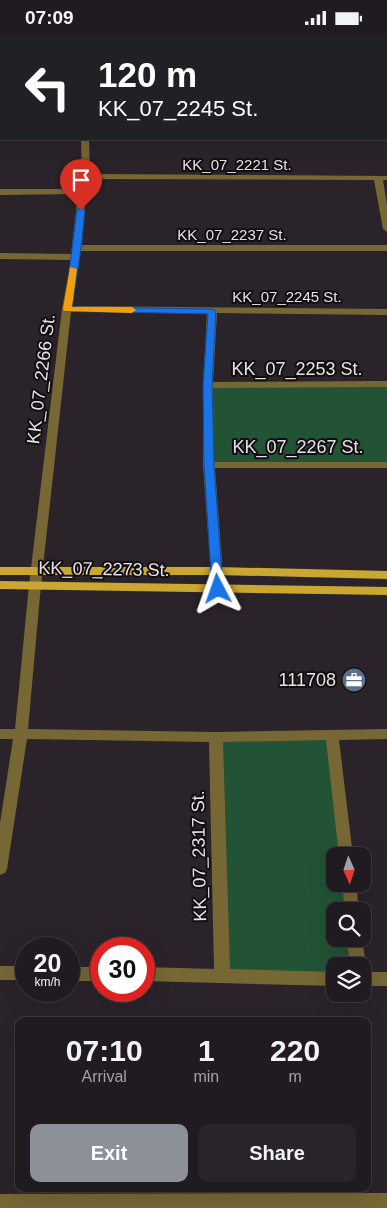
<!DOCTYPE html>
<style>
:root{--surface:#201b20;--page:#282429;--text:#f1f3f6;--muted:#a2a1a5;--line:#3d393e;--accent:#8c9099}
body{margin:0;font-family:Arial,sans-serif;background:var(--page);color:var(--text);height:100vh;display:flex;flex-direction:column;font-size:19px;white-space:nowrap}
*{box-sizing:border-box;margin:0}
p{font-size:16px;color:var(--muted)}
.icon{flex:none;width:28px;height:28px;fill:none;stroke:currentColor;stroke-width:2;stroke-linecap:round;stroke-linejoin:round}
.map{position:relative;flex:1;overflow:hidden}
.drawer{position:absolute;left:15px;top:982px;width:356px;height:175px;display:flex;flex-direction:column;background:var(--surface);border-radius:10px;box-shadow:0 5px 20px #0002,0 0 0 1px var(--line)}
.drawer>*{flex:none}
.hud{position:absolute;left:0px;top:0px;width:388px;height:105px;box-shadow:0 5px 20px #0002,0 0 0 1px var(--line);background:#202124;color:#fff;overflow:hidden}
.needle{width:32px;rotate:177deg}
.buttons{position:absolute;left:326px;top:812px;display:grid;gap:10px}
.buttons a{display:grid;place-items:center;width:45px;height:45px;border-radius:10px;background:var(--surface);box-shadow:0 5px 20px #0002,0 0 0 1px var(--line);font-size:25px}
.speed{position:absolute;left:15px;top:902px;display:flex;gap:10px;font-size:25px;font-weight:700;text-align:center}
.speed>*{display:grid;place-content:center;width:65px;height:65px;border-radius:50%;background:var(--surface);box-shadow:0 5px 20px #0002,0 0 0 1px var(--line);line-height:1}
.speed small{font-size:12px;font-weight:400}
.speed .limit{border:8px solid #d22;background:#fff;color:#111}
.pin{position:absolute;display:grid;place-items:center;width:42px;height:42px;color:#fff;margin:-51px -21px;border-radius:50% 50% 50% 0;rotate:-45deg;box-shadow:0 0 5px #0007}
.pin .icon{rotate:45deg}
.me{position:absolute;width:55px;margin:-28px;rotate:356deg;stroke-linejoin:round;filter:drop-shadow(0 0 4px #0008)}
.turn{display:flex;align-items:center;gap:18px;height:105px;padding:0 15px;font-size:22px}
.turn .icon{width:65px;height:65px;stroke-width:2.5}
.turn b{display:block;font-size:35px;line-height:42px}
.eta{display:flex;justify-content:space-evenly;align-items:center;height:85px;text-align:center}
.eta b{font-size:30px;font-weight:700;line-height:35px}
.button{display:flex;gap:10px;margin-top:auto;padding:10px 15px}
.button a{flex:1;height:58px;border-radius:10px;background:var(--accent);color:#fff;font-size:20px;font-weight:700;line-height:58px;text-align:center}
.button a+a{background:var(--page);color:var(--text)}
.status{display:flex;justify-content:space-between;align-items:center;height:35px;padding:0 25px;background:var(--surface);direction:ltr}
.status svg{height:14px;fill:currentColor}
.map>svg:first-child{display:block}
.green{fill:#225335}
.lines{fill:none;stroke-linecap:round;stroke-linejoin:round}
.minor{fill:#776735;fill-rule:evenodd}
.primary{fill:#c9a731;fill-rule:evenodd}
.route{fill:#1a73e8;stroke:#114b97}
.slow{fill:#f59e0b}
.labels{text-anchor:middle;dominant-baseline:central;stroke-width:4;stroke-linejoin:round;paint-order:stroke}
.far-street-label{font-size:15px;fill:#e5e1e5;stroke:#110e11}
.street-label{font-size:18px;fill:#e5e1e5;stroke:#110e11}
.poi-label{font-size:18px;fill:#e5e1e5;stroke:#110e11;text-anchor:end}
</style>
<div class="status"><b>07:09</b><svg viewBox="0 0 49 12"><path d="M0 12V9h3v3zM5 12V6h3v6zM10 12V3h3v9zM15 12V0h3v12zM26 1h20v11H26zM47 4h2v5h-2z"/></svg></div>
<div class="map">
<svg width="387" height="1173" viewBox="0 0 387 1173">
<rect width="100%" height="100%" fill="#2a242a"/>
<g class="green">
<polygon points="387,349 387,430 209,430 208,350"/>
<polygon points="332,699 346,821 335,821 335,849 349,849 352,876 335,876 335,904 355,904 358,931 335,931 335,944 222,940 216,702"/>
</g>
<g class="lines">
<g class="minor">
<rect x="0" y="49" width="1" height="4"/>
<rect x="386" y="69" width="1" height="4"/>
<polygon points="81,104 89,104 90,139 387,141 387,145 383,145 387,170 387,197 383,194 374,145 89,144 86,156 82,210 387,210 387,216 81,216 72,271 387,274 387,280 217,278 213,347 387,346 387,352 213,353 214,427 387,427 387,433 215,433 224,554 218,558 214,557 212,554 203,430 203,350 207,278 71,277 41,550 28,694 216,697 387,694 387,704 339,705 353,821 339,821 326,705 223,707 230,934 335,937 335,951 144,946 144,932 214,934 209,707 27,704 7,834 5,838 0,840 0,788 13,704 0,704 0,694 15,694 29,550 62,274 71,225 0,224 0,218 71,219 78,159 0,160 0,154 78,154 82,141"/>
<polygon points="342,849 356,849 359,876 345,876"/>
<polygon points="362,903 366,931 362,936 362,931 350,931 347,904"/>
<rect x="0" y="931" width="26" height="14"/>
<rect x="69" y="932" width="32" height="14"/>
<rect x="362" y="937" width="25" height="14"/>
<polygon points="387,1158 387,1173 0,1173 0,1159"/>
</g>
<g class="primary">
<polygon points="0,532 217,532 387,536 387,544 217,540 0,540"/>
<polygon points="0,546 387,552 387,560 0,554"/>
</g>
</g>
<polygon class="route" points="81,172 85,175 81,213 72,272 212,274 216,276 212,350 214,430 223,554 222,556 218,557 212,554 204,430 203,350 208,279 64,276 77,175"/>
<polygon class="slow" points="70,232 77,234 72,272 132,272 136,275 132,278 64,276 63,274"/>
<defs>
<symbol id="office-disc" viewBox="-11 -11 22 22"><circle r="9.5" fill="#5c6f8a" stroke="#110e11"/><path d="M-6-3h4V-5.5h4V-3h4V5H-6ZM-1-4.5V-3h2v-1.5ZM-6 0V1H6V0Z" fill="#fff"/></symbol>
</defs>
<g fill-rule="evenodd">
<use href="#office-disc" x="340" y="631" width="28" height="28"/>
</g>
<g class="labels">
<g class="far-street-label">
<text x="237" y="129">KK_07_2221 St.</text>
<text x="232" y="199">KK_07_2237 St.</text>
<text x="287" y="261">KK_07_2245 St.</text>
</g>
<g class="street-label">
<text x="297" y="334">KK_07_2253 St.</text>
<text transform="translate(41 344) rotate(-83)">KK_07_2266 St.</text>
<text x="298" y="412">KK_07_2267 St.</text>
<text transform="translate(104 534) rotate(1)">KK_07_2273 St.</text>
<text transform="translate(199 821) rotate(-91)">KK_07_2317 St.</text>
</g>
<g class="poi-label">
<text x="336" y="645">111708</text>
</g>
</g>
</svg>
<div class="buttons">
<a><svg class="needle" viewBox="-14 -14 28 28"><path d="M0-13l5 13h-10z" fill="#e53935"/><path d="M0 13l5-13h-10z" fill="#a2a1a5"/></svg></a>
<a><svg class="icon" aria-label="search" viewBox="0 0 24 24"><circle cx="10" cy="10" r="6"/><path d="M15 15l6 6"/></svg></a>
<a><svg class="icon" aria-label="layers" viewBox="0 0 24 24"><path d="M12 4l9 5-9 5-9-5zM3 14l9 5 9-5"/></svg></a>
</div>
<div class="speed"><div>20<small>km/h</small></div><div class="limit">30</div></div>
<div class="pin" style="left:81px;top:175px;background:#d93025"><svg class="icon" aria-label="arrive" viewBox="0 0 24 24"><path d="M6 21V4h12l-3 4 3 4H6"/></svg></div>
<svg class="me" style="left:218px;top:554px" viewBox="-20 -20 40 40"><path d="M0-17L14 15 0 8-14 15z" fill="#1a73e8" stroke="#fff" stroke-width="4"/></svg>
<div class="hud">
<div class="turn"><svg class="icon" aria-label="left" viewBox="0 0 24 24"><path d="M17 20v-9H6M10 6l-5 5 5 5"/></svg><div><b>120 m</b>KK_07_2245 St.</div></div>
</div>
<section class="drawer">
<div class="eta">
<div><b>07:10</b><p>Arrival</p></div>
<div><b>1</b><p>min</p></div>
<div><b>220</b><p>m</p></div>
</div>
<div class="button"><a>Exit</a><a>Share</a></div>
</section>
</div>
